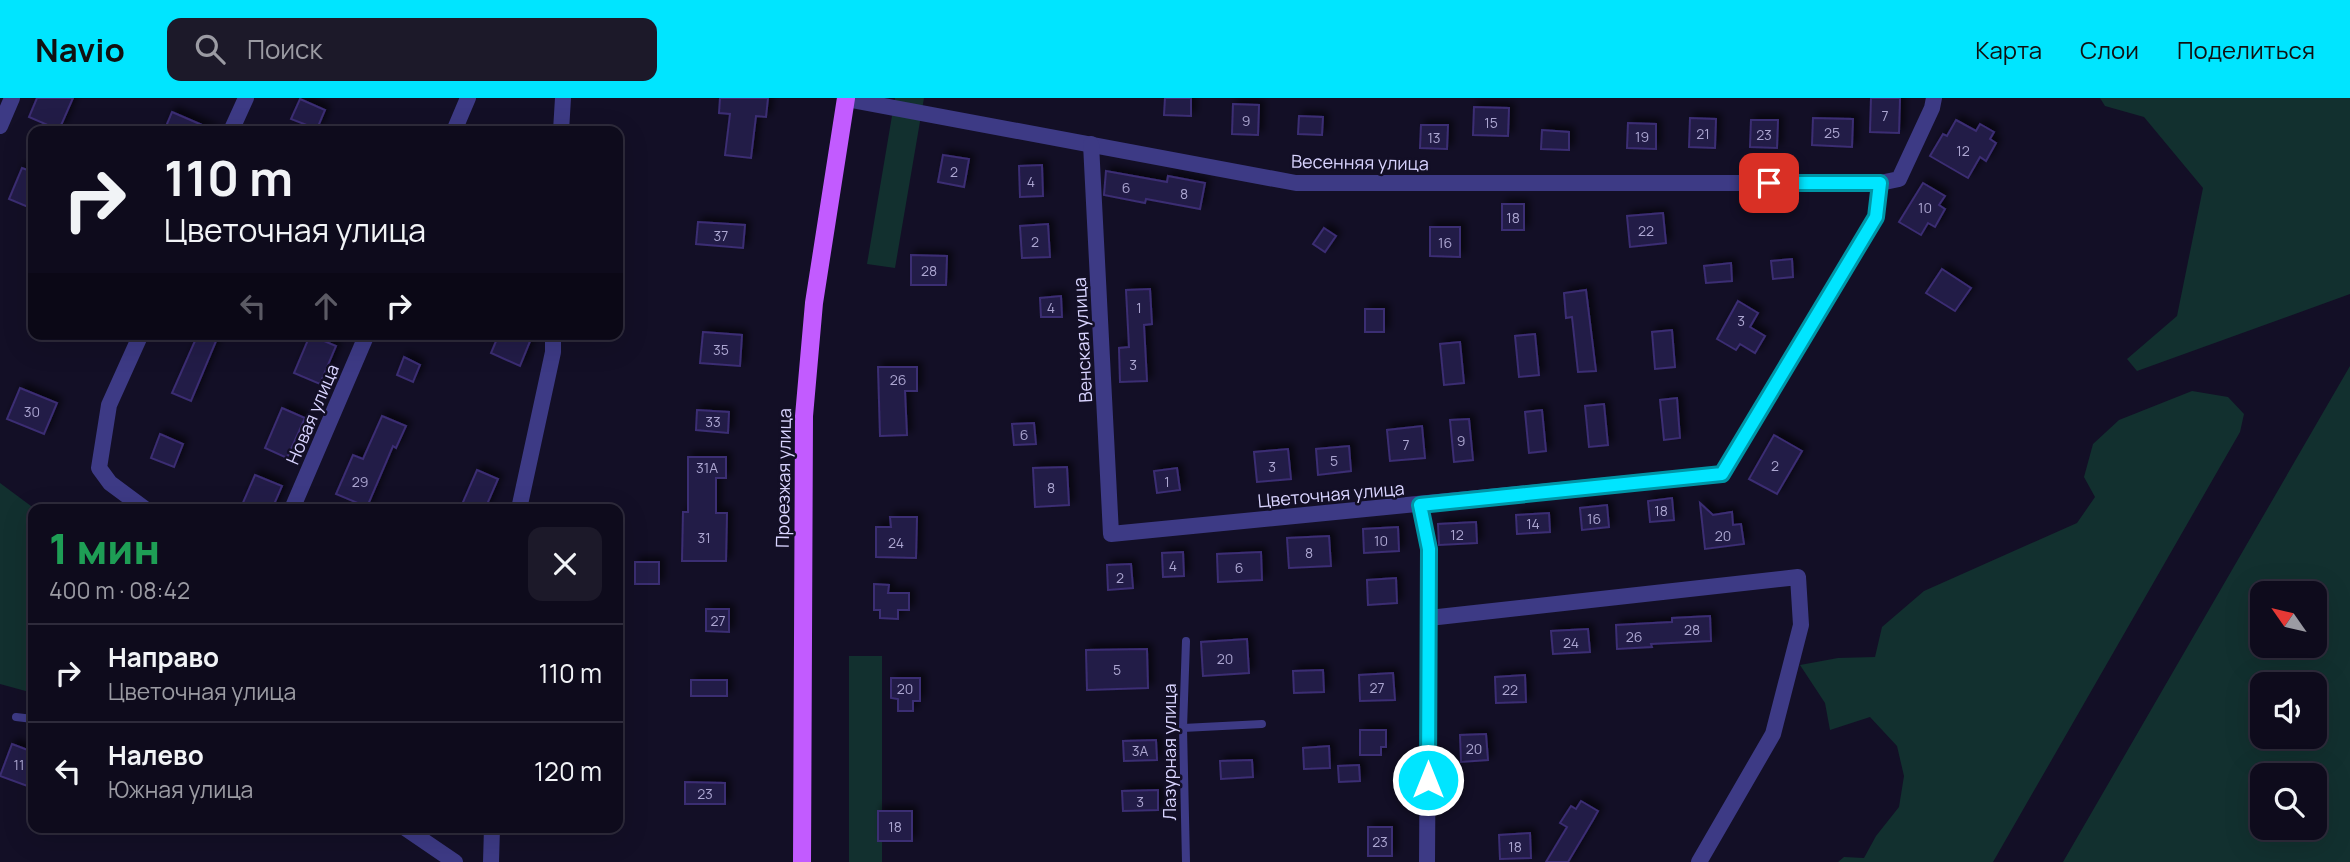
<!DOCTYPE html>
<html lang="ru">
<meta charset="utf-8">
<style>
:root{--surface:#0e0b1c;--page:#1c1929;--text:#f1f3f6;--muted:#9b9ba3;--line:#2e2b3b;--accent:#00e5ff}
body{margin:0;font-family:Manrope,sans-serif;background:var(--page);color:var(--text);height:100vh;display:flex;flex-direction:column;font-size:26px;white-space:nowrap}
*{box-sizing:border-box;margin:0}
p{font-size:23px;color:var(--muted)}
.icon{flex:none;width:38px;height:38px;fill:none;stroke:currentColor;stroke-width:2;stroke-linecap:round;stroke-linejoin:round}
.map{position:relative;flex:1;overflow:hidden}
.details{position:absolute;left:28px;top:406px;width:595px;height:329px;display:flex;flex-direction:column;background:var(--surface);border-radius:14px;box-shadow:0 7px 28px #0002,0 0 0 2px var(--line)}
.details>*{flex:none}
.banner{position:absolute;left:28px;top:28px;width:595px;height:214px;border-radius:14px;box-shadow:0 7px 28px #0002,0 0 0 2px var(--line);background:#0e0b1c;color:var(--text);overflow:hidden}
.needle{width:46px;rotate:304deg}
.controls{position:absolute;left:2250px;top:483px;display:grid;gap:14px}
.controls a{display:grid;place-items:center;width:77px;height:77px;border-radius:14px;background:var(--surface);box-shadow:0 7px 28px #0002,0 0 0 2px var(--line);font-size:35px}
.pin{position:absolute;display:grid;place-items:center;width:60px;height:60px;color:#fff;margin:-30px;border-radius:14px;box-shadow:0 4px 10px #0006}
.me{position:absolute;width:77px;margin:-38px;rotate:0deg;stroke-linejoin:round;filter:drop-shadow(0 0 5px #0008)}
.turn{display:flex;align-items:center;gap:24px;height:147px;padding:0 21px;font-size:32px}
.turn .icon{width:91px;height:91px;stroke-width:2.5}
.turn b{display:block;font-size:49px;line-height:60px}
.lanes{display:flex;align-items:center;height:66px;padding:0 21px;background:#0003;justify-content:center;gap:35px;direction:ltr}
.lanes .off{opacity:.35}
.round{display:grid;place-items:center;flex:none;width:74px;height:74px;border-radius:14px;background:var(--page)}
.summary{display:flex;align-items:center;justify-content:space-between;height:119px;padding:0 21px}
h1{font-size:42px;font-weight:800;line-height:52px;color:#1e9e55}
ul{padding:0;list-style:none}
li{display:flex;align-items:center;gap:21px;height:98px;padding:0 21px;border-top:2px solid var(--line)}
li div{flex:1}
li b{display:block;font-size:26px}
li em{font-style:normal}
header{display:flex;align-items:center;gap:42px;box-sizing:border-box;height:98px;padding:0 35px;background:var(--accent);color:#111}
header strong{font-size:33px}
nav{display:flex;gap:38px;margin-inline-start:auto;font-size:24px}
.search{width:490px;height:63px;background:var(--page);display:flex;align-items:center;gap:18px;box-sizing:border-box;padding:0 24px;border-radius:14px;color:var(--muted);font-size:26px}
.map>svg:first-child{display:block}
.green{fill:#12302f;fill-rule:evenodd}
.building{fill:#241b47;stroke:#3b2d73;stroke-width:2;filter:url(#shadow)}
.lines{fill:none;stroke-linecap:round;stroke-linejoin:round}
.lane{stroke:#3d3a85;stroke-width:8}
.street{stroke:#3d3a85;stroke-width:16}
.primary{stroke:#c25bff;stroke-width:18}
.route-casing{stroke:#0095a6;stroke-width:18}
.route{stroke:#00e5ff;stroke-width:12}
.labels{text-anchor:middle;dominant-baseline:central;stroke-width:5;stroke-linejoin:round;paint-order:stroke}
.number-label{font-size:14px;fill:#aca6d1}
.street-label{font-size:18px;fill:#d9d4ff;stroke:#130f26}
</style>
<header>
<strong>Navio</strong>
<div class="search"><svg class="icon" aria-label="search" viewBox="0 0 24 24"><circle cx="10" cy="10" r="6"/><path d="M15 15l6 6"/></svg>Поиск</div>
<nav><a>Карта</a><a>Слои</a><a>Поделиться</a></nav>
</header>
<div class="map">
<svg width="2350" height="764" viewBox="0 0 2350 764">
<defs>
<filter id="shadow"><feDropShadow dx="4.5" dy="-4.5" stdDeviation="3.5" flood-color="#0009"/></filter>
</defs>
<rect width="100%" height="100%" fill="#130f26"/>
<g class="green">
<polygon points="895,0 924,0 895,170 867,166"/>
<polygon points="2100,0 2350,0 2350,196 2137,273 2127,261 2177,218 2203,90 2144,19 2105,8"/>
<path d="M 2350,268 L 2350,764 L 2063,764 ZM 2263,495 L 2315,495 L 2315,548 L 2263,548 ZM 2263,586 L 2315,586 L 2315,639 L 2263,639 ZM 2263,677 L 2315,677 L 2315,730 L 2263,730 Z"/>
<polygon points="2192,293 2228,299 2244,316 2240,334 1993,764 1838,764 1844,759 1864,760 1876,738 1899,709 1904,678 1897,648 1870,619 1830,632 1825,605 1800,567 1838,560 1875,559 1882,529 1924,493 2077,425 2095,399 2084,379 2093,346 2119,322"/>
<polygon points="0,385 35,411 33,595 0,586"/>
<rect x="849" y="558" width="33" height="206"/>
</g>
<g class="building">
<polygon points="37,0 73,0 59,32 29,19"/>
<polygon points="720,0 768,0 766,19 756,18 751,60 725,57 730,16 719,15"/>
<polygon points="1165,0 1191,0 1191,18 1164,17"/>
<polygon points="1871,0 1900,0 1899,35 1870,34"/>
<polygon points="300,1 325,12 317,31 291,21"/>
<polygon points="1233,6 1259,7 1258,37 1232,36"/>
<polygon points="1474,9 1509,10 1508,38 1473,37"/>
<polygon points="172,14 216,33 164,33"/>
<polygon points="1299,18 1323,19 1322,37 1298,36"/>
<polygon points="1690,20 1716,21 1715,50 1689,49"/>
<polygon points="1813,20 1853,21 1852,49 1812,47"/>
<polygon points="1751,22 1778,22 1777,50 1750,49"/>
<polygon points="1956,22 1976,33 1980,26 1994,34 1990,41 1996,45 1986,63 1980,59 1968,80 1930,58 1943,36 1947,38"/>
<polygon points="1628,25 1656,26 1656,51 1627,50"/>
<polygon points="1421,27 1448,27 1447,51 1420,50"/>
<polygon points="1542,32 1569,34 1569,52 1541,51"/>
<polygon points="943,57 969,61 964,89 938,84"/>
<polygon points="1042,67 1043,98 1020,99 1019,68"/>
<polygon points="22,70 33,74 33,111 9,101"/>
<polygon points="1106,73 1167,84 1168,78 1205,85 1200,111 1146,101 1145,105 1104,97"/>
<polygon points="1923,85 1945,98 1939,107 1945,111 1935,129 1928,125 1921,137 1899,124"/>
<rect x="1502" y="106" width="22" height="26"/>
<polygon points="1663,115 1666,145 1630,149 1627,118"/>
<polygon points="698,124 745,127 743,150 696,146"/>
<polygon points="1048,126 1050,159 1022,160 1020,128"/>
<polygon points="1430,129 1460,129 1460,159 1430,158"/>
<polygon points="1324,130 1336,138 1325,154 1313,146"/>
<polygon points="911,157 947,158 946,187 911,187"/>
<polygon points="1792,161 1793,179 1773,181 1771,163"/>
<polygon points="1731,165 1732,183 1706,185 1704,168"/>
<polygon points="1942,171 1971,190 1955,213 1926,195"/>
<polygon points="1150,191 1152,226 1144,227 1147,283 1120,284 1119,250 1129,249 1126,192"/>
<polygon points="1586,192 1596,273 1578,274 1572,219 1566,220 1564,195"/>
<polygon points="1061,198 1062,219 1041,219 1040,200"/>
<polygon points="1738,203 1758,215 1750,229 1765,238 1755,255 1740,246 1736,252 1717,241"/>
<rect x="1365" y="211" width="19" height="23"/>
<polygon points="1672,232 1675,269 1655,271 1652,234"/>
<polygon points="703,234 742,237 740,268 700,265"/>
<polygon points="198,236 219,236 191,303 172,295"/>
<polygon points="499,236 533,236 520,268 491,255"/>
<polygon points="1535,236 1539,277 1519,279 1515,238"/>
<polygon points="310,237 336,248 320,286 294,275"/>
<polygon points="1460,244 1464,285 1444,287 1440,246"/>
<polygon points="404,259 420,267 413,284 397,277"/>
<polygon points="878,269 917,269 917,293 905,293 907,337 880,338"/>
<polygon points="20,290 57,305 44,336 7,321"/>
<polygon points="1677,300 1680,340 1664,342 1660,302"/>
<polygon points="1604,306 1608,347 1589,349 1585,308"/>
<polygon points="282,310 305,320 287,360 265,350"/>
<polygon points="697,312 729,314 728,335 696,332"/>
<polygon points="1542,312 1546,353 1529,355 1525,314"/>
<polygon points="382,318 406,328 396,350 393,348 367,409 336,396 353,357 363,361"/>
<polygon points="1469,321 1473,362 1454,364 1450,322"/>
<polygon points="1034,325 1036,346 1014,347 1012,326"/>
<polygon points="1422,328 1425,360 1390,363 1387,332"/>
<polygon points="160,336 183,346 174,369 151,360"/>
<polygon points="1774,337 1802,353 1777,396 1749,381"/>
<polygon points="1349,348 1351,373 1318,377 1316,351"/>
<polygon points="1288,351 1291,381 1257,384 1254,354"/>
<polygon points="688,359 726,359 726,380 716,380 716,415 727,415 726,463 682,463 683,414 688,414"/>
<polygon points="1067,369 1069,407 1035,409 1033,370"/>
<polygon points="1177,370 1180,392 1157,395 1154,373"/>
<polygon points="477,372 498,381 485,411 460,411"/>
<polygon points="255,377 282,388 272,411 252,411 242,407"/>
<polygon points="1672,400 1674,422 1650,424 1648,403"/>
<polygon points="1700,405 1713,417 1732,414 1733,427 1741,426 1744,446 1705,451"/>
<polygon points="1607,407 1609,429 1582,432 1580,410"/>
<polygon points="1549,415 1550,434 1517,436 1516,417"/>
<polygon points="890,419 917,419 916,460 876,459 876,429 891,429"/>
<polygon points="1476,424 1477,445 1439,447 1438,426"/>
<polygon points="1398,429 1399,453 1364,455 1363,431"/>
<polygon points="1329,438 1331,468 1289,470 1287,440"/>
<polygon points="1183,454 1184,478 1163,479 1162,455"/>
<polygon points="1261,454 1262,482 1218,484 1217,456"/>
<rect x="635" y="464" width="24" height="22"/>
<polygon points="1131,466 1133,490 1108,492 1107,467"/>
<polygon points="1396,480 1397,505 1368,507 1367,482"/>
<polygon points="874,486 889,487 888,495 909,495 909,512 898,512 898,521 880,520 880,512 874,512"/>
<polygon points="706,511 729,511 729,534 706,533"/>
<polygon points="1710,518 1711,543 1651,546 1652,549 1617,551 1616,527 1672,524 1672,520"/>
<polygon points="1588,531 1590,554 1553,556 1551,533"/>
<polygon points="1247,541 1249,575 1203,578 1201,544"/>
<polygon points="1147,551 1148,590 1087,592 1086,552"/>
<polygon points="1323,572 1324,594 1294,595 1293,573"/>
<polygon points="1393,575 1395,602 1360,603 1359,577"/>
<polygon points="1525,577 1526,604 1496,605 1495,579"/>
<polygon points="891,580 920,580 920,603 913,603 913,613 898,613 898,601 891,600"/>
<rect x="691" y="582" width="36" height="16"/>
<polygon points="1360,632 1386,632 1386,649 1381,649 1381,657 1360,657"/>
<polygon points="1486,636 1488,662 1461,664 1460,637"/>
<polygon points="1156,642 1157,662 1124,663 1123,643"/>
<polygon points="12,646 33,654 33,690 0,678"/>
<polygon points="1329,648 1330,670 1304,671 1303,650"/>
<polygon points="1252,662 1253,679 1221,681 1220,663"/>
<polygon points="1359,667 1360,683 1339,684 1338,668"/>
<polygon points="685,684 725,685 725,706 685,706"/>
<polygon points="1158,692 1158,712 1123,713 1122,693"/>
<polygon points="1581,703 1598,713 1593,722 1568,764 1546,764 1567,729 1560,725 1571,708 1576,711"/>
<rect x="878" y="713" width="34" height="30"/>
<rect x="1368" y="729" width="24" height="29"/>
<polygon points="1530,735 1531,760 1500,761 1499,737"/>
</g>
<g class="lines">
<g class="lane">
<polyline points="1186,543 1183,630 1186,764"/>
<polyline points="16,619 33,621"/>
<polyline points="1183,630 1262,626"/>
</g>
<g class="street">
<polyline points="846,1 1296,85 1880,85"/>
<polyline points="0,28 12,0"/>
<polyline points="231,33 246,0"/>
<polyline points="454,33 468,0"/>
<polyline points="561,33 563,0"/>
<polyline points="1091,46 1111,436 1722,376 1876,119 1880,85 1899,81 1932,10 1934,0"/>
<polyline points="141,236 109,307 99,370 110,385 145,411"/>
<polyline points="1420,407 1429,451 1427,764"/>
<polyline points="292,411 367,236"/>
<polyline points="519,411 553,254 553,236"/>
<polyline points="1429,520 1798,479 1801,527 1773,636 1699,764"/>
<polyline points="405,730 455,764"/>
<polyline points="491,764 492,730"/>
</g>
<polyline class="primary" points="802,764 804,318 814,205 846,0"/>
</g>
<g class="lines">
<defs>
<polyline id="route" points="1428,682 1429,451 1420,407 1722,376 1876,119 1880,85 1769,85"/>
</defs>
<use href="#route" class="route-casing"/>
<use href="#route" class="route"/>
</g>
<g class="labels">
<g class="number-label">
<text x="1885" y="17">7</text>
<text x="1246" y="22">9</text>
<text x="1491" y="24">15</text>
<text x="1832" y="34">25</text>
<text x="1703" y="35">21</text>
<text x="1764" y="36">23</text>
<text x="1642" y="38">19</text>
<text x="1434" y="39">13</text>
<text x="1963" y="52">12</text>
<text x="954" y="73">2</text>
<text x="1031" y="83">4</text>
<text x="1126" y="89">6</text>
<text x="1184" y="95">8</text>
<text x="1925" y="109">10</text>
<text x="1513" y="119">18</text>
<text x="1646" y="132">22</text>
<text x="721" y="137">37</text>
<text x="1035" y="143">2</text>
<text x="1445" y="144">16</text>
<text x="929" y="172">28</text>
<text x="1051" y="209">4</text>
<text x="1139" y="209">1</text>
<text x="1741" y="222">3</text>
<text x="721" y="251">35</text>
<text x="1133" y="266">3</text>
<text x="898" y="281">26</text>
<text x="32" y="313">30</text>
<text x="713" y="323">33</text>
<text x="1024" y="336">6</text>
<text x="1461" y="342">9</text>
<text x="1406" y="346">7</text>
<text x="1334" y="362">5</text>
<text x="1775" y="367">2</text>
<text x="1272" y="368">3</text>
<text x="707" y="369">31А</text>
<text x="360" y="383">29</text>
<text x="1167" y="383">1</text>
<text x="1051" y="389">8</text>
<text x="1661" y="412">18</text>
<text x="1594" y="420">16</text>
<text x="1533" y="425">14</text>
<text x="1457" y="436">12</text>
<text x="1723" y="437">20</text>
<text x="704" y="439">31</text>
<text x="1381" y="442">10</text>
<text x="896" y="444">24</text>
<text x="1309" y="454">8</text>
<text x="1173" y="467">4</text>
<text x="1239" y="469">6</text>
<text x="1120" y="479">2</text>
<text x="718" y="522">27</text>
<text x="1692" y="531">28</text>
<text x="1634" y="538">26</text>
<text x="1571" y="544">24</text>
<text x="1225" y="560">20</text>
<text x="1117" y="571">5</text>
<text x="1377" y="589">27</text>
<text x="905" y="590">20</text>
<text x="1510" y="591">22</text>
<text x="1474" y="650">20</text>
<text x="1140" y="652">3А</text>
<text x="19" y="666">11</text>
<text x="705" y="695">23</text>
<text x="1140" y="703">3</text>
<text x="895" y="728">18</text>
<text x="1380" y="743">23</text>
<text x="1515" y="748">18</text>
</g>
<g class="street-label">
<text transform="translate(1360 64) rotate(1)">Весенняя улица</text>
<text transform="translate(1082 242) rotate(-93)">Венская улица</text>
<text transform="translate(312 316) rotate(-67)">Новая улица</text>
<text transform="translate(783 380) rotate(-89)">Проезжая улица</text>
<text transform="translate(1331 396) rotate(-5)">Цветочная улица</text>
<text transform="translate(1169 654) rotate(-90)">Лазурная улица</text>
</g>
</g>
</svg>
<div class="controls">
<a><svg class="needle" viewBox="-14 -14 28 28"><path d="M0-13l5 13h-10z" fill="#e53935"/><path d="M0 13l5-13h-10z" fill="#9b9ba3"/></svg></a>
<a><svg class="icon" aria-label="sound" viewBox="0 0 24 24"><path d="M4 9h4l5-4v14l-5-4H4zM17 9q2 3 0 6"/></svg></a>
<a><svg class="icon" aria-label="search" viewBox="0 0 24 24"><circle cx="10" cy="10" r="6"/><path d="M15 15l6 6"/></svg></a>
</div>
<div class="pin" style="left:1769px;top:85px;background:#d93025"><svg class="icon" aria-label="arrive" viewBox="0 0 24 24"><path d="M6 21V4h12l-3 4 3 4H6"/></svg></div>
<svg class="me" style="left:1428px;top:682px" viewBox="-20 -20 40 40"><circle r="17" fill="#00e5ff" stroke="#fff" stroke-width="3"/><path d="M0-11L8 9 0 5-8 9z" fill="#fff"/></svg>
<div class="banner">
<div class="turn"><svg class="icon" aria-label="right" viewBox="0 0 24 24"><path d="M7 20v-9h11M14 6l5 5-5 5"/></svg><div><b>110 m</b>Цветочная улица</div></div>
<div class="lanes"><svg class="icon off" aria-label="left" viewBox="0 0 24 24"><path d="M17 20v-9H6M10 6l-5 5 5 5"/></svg><svg class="icon off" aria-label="ahead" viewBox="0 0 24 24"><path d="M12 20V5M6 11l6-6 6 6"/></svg><svg class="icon" aria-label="right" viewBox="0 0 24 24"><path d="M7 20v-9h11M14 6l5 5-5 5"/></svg></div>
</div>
<section class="details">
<div class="summary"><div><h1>1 мин</h1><p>400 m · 08:42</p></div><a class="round"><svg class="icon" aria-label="close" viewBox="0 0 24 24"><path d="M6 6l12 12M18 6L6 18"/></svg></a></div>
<ul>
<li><svg class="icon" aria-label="right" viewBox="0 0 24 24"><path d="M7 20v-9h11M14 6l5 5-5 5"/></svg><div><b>Направо</b><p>Цветочная улица</p></div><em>110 m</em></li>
<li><svg class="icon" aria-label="left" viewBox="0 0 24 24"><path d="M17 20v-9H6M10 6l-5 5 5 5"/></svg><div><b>Налево</b><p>Южная улица</p></div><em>120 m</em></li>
</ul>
</section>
</div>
